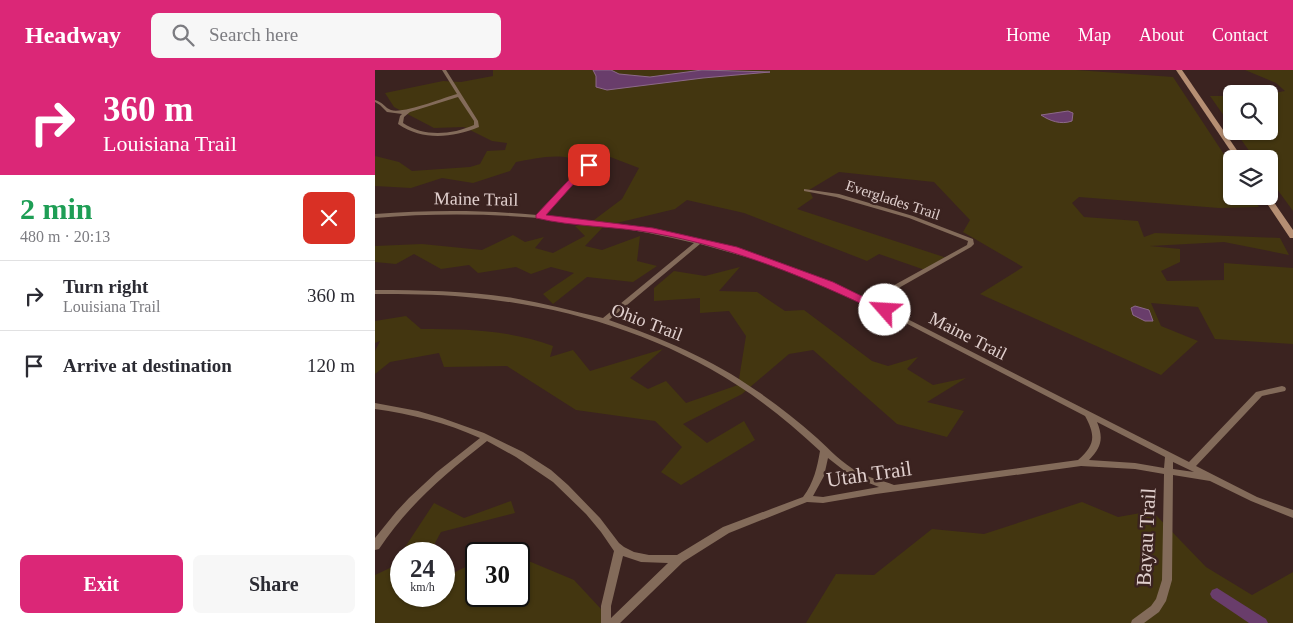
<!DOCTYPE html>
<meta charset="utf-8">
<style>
:root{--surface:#fff;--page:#f7f7f7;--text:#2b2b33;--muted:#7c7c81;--line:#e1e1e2;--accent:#db2777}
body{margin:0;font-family:"Times New Roman",serif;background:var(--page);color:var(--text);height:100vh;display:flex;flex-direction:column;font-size:19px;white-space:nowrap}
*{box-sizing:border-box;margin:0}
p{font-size:16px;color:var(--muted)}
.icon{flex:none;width:28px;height:28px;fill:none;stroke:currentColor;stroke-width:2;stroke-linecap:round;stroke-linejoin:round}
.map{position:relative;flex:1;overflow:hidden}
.sheet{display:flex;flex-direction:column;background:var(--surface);width:375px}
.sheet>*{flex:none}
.guide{background:#db2777;color:#fff;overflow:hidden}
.buttons{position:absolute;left:848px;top:15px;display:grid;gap:10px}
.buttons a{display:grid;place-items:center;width:55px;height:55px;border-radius:8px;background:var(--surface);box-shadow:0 1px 4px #0004;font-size:25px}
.speed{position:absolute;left:15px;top:472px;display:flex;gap:10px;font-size:25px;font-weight:700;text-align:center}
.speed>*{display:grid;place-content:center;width:65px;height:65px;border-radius:50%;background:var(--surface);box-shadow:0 1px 4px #0004;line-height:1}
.speed small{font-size:12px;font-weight:400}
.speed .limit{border:2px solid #111;border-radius:8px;background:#fff;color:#111}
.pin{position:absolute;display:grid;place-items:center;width:42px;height:42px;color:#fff;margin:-21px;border-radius:10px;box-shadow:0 2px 8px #0006}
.me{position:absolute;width:55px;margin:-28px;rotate:296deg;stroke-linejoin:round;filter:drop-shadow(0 0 4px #0008)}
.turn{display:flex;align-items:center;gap:18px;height:105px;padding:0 20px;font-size:22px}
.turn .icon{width:65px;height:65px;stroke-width:2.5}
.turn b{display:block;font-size:35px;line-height:42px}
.round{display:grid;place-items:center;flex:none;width:52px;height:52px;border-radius:8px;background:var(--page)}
.headline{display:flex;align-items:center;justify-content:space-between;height:85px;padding:0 20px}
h1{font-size:30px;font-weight:700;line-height:38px;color:#1e9e55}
.primary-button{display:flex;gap:10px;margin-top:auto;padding:10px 20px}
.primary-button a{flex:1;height:58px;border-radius:8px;background:var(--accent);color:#fff;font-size:20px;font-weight:700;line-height:58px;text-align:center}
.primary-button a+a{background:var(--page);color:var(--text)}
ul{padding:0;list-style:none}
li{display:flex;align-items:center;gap:15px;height:70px;padding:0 20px;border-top:1px solid var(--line)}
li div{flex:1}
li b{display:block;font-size:19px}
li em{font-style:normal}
header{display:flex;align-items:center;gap:30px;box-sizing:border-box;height:70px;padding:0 25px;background:var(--accent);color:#fff}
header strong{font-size:24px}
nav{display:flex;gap:28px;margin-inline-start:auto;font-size:18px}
.search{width:350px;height:45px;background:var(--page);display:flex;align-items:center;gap:12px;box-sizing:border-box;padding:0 18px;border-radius:8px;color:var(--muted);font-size:19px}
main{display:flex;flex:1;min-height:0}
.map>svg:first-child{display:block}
.green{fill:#433610}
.water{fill:#693d6b;stroke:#8d6989}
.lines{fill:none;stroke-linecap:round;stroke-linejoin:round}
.canal{fill:#693d6b;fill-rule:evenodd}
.street{fill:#836b5a;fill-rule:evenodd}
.secondary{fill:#b68f73;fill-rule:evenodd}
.route{fill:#db2777;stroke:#8e194d}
.labels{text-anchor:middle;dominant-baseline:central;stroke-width:5;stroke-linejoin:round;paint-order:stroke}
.far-street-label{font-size:15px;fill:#e1d0ce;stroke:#3b2320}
.street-label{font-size:18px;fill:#e1d0ce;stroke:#3b2320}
.near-street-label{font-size:21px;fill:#e1d0ce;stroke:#3b2320}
</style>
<header>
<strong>Headway</strong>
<div class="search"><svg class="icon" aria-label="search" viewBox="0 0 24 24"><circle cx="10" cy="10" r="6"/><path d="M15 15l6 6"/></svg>Search here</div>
<nav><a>Home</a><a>Map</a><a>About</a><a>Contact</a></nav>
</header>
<main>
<section class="sheet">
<div class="guide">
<div class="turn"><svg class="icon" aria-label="right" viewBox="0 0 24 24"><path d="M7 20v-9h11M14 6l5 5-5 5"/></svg><div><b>360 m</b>Louisiana Trail</div></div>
</div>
<div class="headline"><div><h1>2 min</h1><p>480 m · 20:13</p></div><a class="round" style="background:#d93025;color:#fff"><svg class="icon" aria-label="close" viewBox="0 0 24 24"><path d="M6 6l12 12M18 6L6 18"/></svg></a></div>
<ul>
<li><svg class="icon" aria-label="right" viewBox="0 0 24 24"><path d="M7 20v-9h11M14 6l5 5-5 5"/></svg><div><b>Turn right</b><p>Louisiana Trail</p></div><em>360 m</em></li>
<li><svg class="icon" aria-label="arrive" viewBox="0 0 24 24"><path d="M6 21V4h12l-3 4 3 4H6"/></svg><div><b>Arrive at destination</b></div><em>120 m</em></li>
</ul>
<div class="primary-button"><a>Exit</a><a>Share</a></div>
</section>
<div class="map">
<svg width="918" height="553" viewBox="0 0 918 553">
<rect width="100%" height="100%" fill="#3b2320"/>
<g class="green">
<path d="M 118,0 L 701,0 L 798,7 L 856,95 L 856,126 L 877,126 L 884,137 L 844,138 L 704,127 L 697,133 L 709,147 L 763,151 L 769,167 L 780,163 L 905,168 L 914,185 L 849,172 L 775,176 L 805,179 L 805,192 L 786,201 L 792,211 L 849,210 L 849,193 L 918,198 L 918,274 L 840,269 L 823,237 L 776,233 L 786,256 L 823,271 L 786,305 L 605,224 L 648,197 L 588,162 L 595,150 L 559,112 L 464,102 L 434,120 L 438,128 L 422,139 L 572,188 L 550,200 L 504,184 L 492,191 L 369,143 L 312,130 L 300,139 L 229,156 L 210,176 L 227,180 L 265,166 L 262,191 L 282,196 L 258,212 L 212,207 L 178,234 L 168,224 L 199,203 L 176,197 L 156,204 L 141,197 L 103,203 L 94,195 L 66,199 L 39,184 L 21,194 L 0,192 L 0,176 L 47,174 L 107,180 L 138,165 L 150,172 L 169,167 L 160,178 L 178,183 L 210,166 L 200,156 L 215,153 L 247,129 L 264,98 L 230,85 L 205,93 C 190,81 159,89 141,92 L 135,101 L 98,113 L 67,108 L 36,118 L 0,116 L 0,86 L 24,92 L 37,101 L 95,97 L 105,94 L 112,81 L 130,80 L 132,73 L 117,71 L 89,57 L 59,58 L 19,37 L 10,23 L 68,11 L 86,12 L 118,6 Z"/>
<polygon points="870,0 918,0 918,141 894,108 894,89 880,89 860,61 894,61 894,24 910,21 901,13"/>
<polygon points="835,26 856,26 856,56"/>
<path d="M 365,197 L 344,221 L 382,222 L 410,241 L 429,240 L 497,291 L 513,296 L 543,287 L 532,299 L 558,315 L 591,308 L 552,332 L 589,341 L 572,367 L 522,354 L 438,280 L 414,284 L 367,324 L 308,354 L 332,373 L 369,351 L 380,370 L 306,415 L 286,402 L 307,377 L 280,351 L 201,340 L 132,296 L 69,297 L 64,283 L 15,292 L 0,304 L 0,281 L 5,271 L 0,273 L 0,251 L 31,246 L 46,259 C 90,259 136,260 178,276 L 175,287 L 198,280 L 215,301 L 288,279 L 255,308 L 273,319 L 291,311 L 311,333 L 363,315 L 371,266 L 354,241 L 325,243 L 325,228 L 279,231 L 279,218 L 299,201 L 330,206 Z"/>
<polygon points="136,431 140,443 66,462 54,484 26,484 26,526 69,526 69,504 74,505 101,492 101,526 144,526 144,487 199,510 239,553 0,553 0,505 17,497 59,433 89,448"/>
<polygon points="707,432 743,447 777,441 831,497 877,525 918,502 918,553 431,553 461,504 499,505 557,459 609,464"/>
</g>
<g class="water">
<polygon points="218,0 236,0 244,4 275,7 327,0 395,2 328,8 232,20 221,17 221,6"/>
<path d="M 693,41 L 698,43 L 697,51 C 686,55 675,51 666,45 Z"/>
<polygon points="760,236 774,240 778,251 770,251 758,245 756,238"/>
</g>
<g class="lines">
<polygon class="canal" points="842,518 891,549 893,553 874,553 837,528 835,524 837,520"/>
<g class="street">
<path d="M 67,0 L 71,0 L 103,51 L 104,57 C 77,68 48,71 23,54 L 25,46 L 27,44 L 12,42 L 5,35 L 0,32 L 0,30 C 8,32 10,38 16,40 C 28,44 68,28 82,24 ZM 83,27 L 99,51 L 99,55 C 76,65 49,67 28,53 L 29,47 L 35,42 Z"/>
<path d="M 223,89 L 228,90 L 211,99 L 168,145 C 220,151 272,158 323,170 L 327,170 L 328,171 C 385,185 440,205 494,229 L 592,175 L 593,171 L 534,148 L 461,127 L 429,121 L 429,119 L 464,124 L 538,146 L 598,169 L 599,174 L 596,177 L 499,232 L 814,392 L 881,322 L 907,316 L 910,317 L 911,319 L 910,321 L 887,326 L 821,396 L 882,427 L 918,440 L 918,448 L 876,431 L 835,411 L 798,405 L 797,510 L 791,531 L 784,542 L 769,553 L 756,553 L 757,550 L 776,536 L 781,529 L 787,510 L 789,404 L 760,399 L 706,396 L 501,424 L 448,433 L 432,432 L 354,463 L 308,492 L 245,553 L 226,553 L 226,536 L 239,481 L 226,462 L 211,444 L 178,412 L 141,387 L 112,371 C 70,404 34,434 4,479 L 0,480 L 0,468 L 21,442 L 34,428 L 62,402 L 105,368 C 72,353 36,344 0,339 L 0,333 L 43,341 L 67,348 L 109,363 L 148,382 L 176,400 L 193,415 L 225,448 L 244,473 L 249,477 L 259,482 L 274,485 L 302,485 L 348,457 L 428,427 C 439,412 442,398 445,381 C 419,357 392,334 362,315 C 281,263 186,235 91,227 C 61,224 30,224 0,224 L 0,220 C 46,220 92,221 138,228 C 168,233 198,241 228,248 L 319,173 C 216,148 106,139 0,148 L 0,144 C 54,140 108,140 162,145 L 207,97 ZM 325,174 L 378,189 L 416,201 L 453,216 L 492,233 L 710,346 C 721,366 720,375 703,390 L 519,415 C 507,410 494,408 483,402 C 467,393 455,380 442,368 C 423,351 403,335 382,321 C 337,289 286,268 234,250 ZM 722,352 L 790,387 L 789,398 L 760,393 L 714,390 C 726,377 729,369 722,352 ZM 453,388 L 476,406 L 504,417 L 448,427 L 438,426 L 449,406 ZM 798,392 L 819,402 L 798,399 ZM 248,486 L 266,492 L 293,493 L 236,548 L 236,536 Z"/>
</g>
<g class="secondary">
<polygon points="801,0 807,0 868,89 861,89"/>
<polygon points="894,125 918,160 918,168 915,168 887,126 894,126"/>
</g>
</g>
<path class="route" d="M 214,93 L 218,95 L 211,100 L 171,145 L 278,158 L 362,177 L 458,212 L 515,240 L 514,243 L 506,243 C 433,208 358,177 278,163 C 239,156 199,157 161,148 L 161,145 L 206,97 Z"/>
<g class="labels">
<g class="far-street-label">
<text transform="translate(518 130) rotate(18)">Everglades Trail</text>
</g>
<g class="street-label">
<text transform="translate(101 129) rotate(1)">Maine Trail</text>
<text transform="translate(272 252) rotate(21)">Ohio Trail</text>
<text transform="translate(593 266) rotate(27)">Maine Trail</text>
</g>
<g class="near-street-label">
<text transform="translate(494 404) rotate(-8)">Utah Trail</text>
<text transform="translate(771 467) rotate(-87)">Bayau Trail</text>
</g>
</g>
</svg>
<div class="buttons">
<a><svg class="icon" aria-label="search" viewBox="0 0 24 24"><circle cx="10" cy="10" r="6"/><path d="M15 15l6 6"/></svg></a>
<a><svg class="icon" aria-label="layers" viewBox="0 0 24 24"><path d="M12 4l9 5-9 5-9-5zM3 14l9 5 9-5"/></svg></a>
</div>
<div class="speed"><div>24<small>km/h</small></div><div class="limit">30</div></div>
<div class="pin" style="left:214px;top:95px;background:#d93025"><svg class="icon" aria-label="arrive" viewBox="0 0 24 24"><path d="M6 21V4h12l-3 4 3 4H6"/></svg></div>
<svg class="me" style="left:510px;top:240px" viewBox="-20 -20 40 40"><circle r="19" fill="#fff"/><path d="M0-13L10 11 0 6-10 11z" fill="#db2777"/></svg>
</div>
</main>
